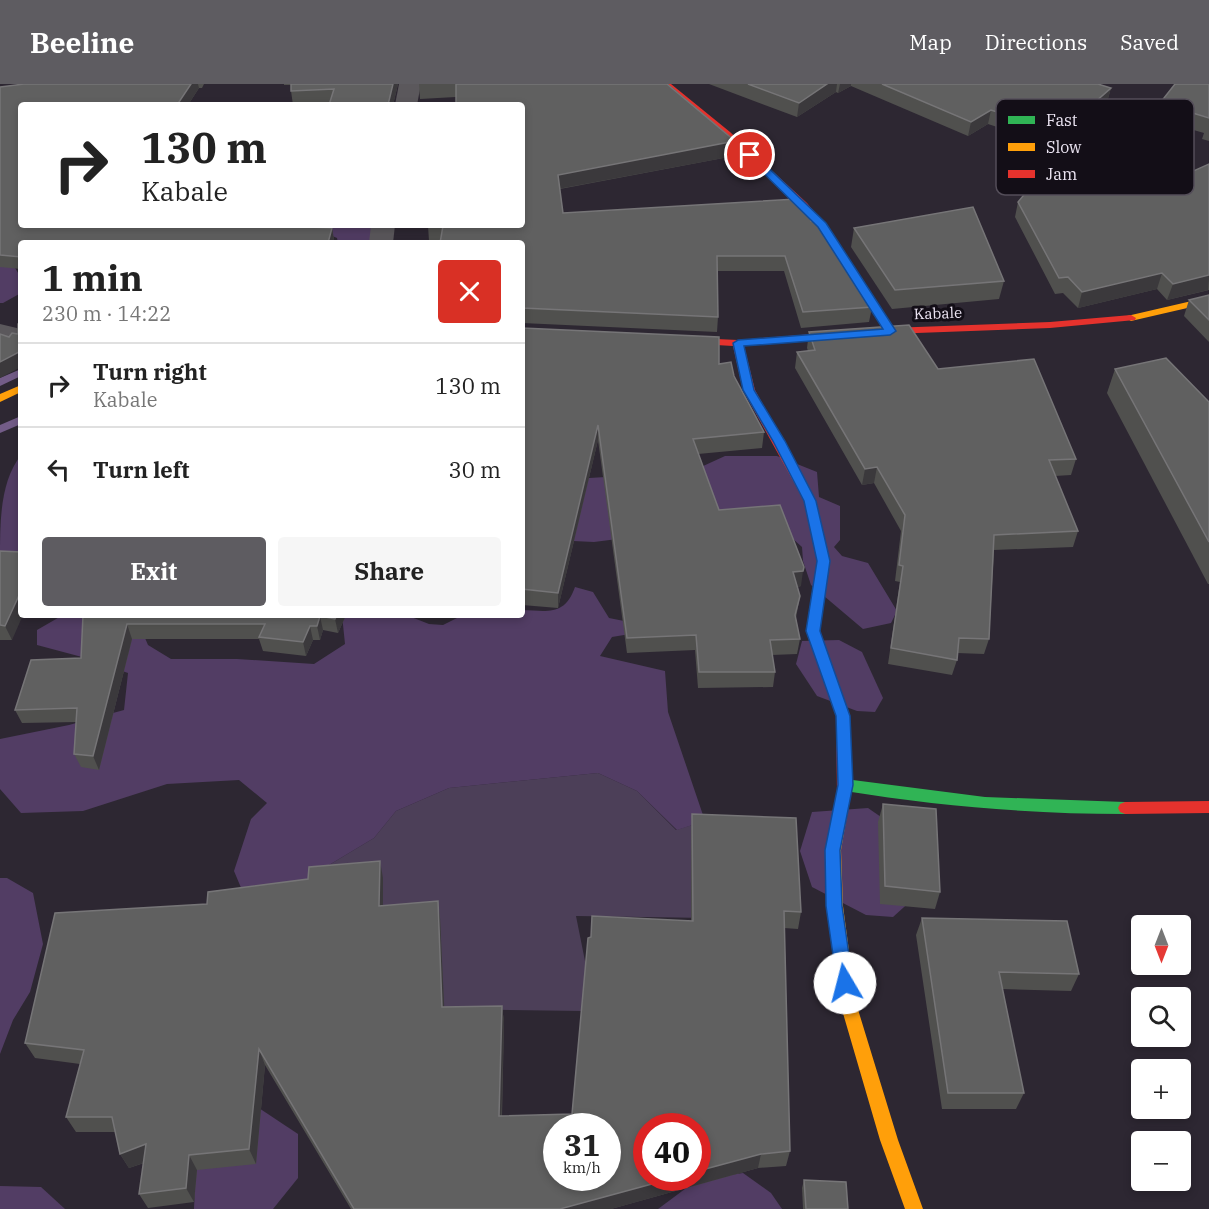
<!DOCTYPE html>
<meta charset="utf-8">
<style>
:root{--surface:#fff;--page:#f6f6f6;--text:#222;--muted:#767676;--line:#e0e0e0;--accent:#5e5c61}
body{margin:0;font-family:"IBM Plex Serif",serif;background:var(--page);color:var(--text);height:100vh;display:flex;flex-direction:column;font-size:22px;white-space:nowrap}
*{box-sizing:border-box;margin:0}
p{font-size:20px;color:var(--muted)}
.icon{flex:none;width:33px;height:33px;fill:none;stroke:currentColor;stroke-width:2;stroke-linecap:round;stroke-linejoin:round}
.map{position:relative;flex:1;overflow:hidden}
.sheet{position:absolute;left:18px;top:156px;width:507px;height:378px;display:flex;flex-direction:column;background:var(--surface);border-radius:6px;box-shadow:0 3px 9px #0003}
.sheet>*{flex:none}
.hud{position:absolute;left:18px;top:18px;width:507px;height:126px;border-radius:6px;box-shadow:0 3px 9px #0003;background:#fff;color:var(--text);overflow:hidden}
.needle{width:39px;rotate:180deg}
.controls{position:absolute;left:1131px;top:831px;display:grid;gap:12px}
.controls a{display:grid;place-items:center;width:60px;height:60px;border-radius:6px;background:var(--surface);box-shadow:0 3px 9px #0003;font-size:30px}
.speed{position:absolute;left:543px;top:1029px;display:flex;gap:12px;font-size:30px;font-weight:700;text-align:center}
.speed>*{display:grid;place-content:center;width:78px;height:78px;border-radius:50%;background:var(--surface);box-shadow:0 3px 9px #0003;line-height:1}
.speed small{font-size:15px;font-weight:400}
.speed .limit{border:9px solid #d22;background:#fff;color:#111}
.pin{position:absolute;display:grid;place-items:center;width:51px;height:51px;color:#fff;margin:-26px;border:3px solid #fff;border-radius:50%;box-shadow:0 2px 6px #0007}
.me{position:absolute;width:66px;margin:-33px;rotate:352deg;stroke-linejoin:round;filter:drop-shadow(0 0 4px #0008)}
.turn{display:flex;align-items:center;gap:21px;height:126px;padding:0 24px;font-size:27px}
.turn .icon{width:78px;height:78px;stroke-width:2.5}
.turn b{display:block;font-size:42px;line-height:51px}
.round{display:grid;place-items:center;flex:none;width:63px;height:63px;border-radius:6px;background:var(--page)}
.overview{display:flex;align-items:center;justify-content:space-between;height:102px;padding:0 24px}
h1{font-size:36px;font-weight:700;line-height:45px}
.primary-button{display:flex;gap:12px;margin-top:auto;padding:12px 24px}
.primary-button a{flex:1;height:69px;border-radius:6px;background:var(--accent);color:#fff;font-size:24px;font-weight:700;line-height:69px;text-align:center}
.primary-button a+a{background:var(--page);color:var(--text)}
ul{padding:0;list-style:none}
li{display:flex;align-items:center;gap:18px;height:84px;padding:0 24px;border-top:2px solid var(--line)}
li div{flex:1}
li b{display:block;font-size:22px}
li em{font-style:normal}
header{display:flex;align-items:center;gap:36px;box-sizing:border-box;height:84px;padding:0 30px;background:var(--accent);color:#fff}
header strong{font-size:28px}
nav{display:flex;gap:33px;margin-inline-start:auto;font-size:21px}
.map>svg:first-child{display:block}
.green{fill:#4c3f58}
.forest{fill:#523d64}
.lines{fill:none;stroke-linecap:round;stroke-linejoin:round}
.stream{fill:#735c88;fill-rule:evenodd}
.street{fill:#5b585c;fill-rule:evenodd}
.fast{fill:#30b455;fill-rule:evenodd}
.slow{fill:#ff9f0a;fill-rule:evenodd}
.jam{fill:#e5322d;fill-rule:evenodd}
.wall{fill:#50504e}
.shaded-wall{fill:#3b393c}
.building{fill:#606060;stroke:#767577;stroke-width:1.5;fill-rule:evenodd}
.route{fill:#1a73e8;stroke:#114b97;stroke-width:1.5}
.labels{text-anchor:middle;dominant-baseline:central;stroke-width:6;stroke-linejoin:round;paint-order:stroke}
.far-street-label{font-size:15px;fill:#ebe4f2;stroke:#130e17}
.key{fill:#130e17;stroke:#544e59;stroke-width:1.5}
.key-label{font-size:16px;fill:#ebe4f2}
</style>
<header>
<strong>Beeline</strong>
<nav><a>Map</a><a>Directions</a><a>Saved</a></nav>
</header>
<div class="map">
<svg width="1209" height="1125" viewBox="0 0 1209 1125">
<rect width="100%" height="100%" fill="#2d2732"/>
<polygon class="green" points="598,689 637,707 676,746 705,737 709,834 576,832 587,887 583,927 315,923 319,787 374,754 396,727 449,704"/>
<g class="forest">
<polygon points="324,141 376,141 375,159 338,159 337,154 323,148"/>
<polygon points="0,158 21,194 21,209 3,219 0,219"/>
<path d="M 21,371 L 21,470 L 0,473 C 0,437 0,398 21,371 Z"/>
<polygon points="725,372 777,372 817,388 819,413 840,422 840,456 834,463 842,472 868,479 897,527 891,539 863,545 811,501 803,477 802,463 792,454 704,435 701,383"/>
<polygon points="622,392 641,452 594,458 573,457 573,395"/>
<path d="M 575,503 L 593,508 L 609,534 L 639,540 L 636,549 L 612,553 L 600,572 L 665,587 L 668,628 L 705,737 L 677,746 L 637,707 L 598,689 L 449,704 L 396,727 L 374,754 L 319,787 L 257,842 L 234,787 L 251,735 L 267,719 L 239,696 L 167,700 L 83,727 L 21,729 L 0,705 L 0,655 L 69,641 L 124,626 L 128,589 L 82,573 L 37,561 L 37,546 L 63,531 L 77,531 L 111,541 L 139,540 L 148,561 L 171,575 L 237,575 L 314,580 L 345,560 L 342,531 L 406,531 L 429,540 L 443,541 L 463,531 L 522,531 L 522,526 C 548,527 565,532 575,503 Z"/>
<polygon points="839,556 862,568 883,614 875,628 857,627 817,612 796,580 802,557"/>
<polygon points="868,724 907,751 925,804 893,833 866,831 812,803 800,767 812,728"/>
<polygon points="0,794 7,794 33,809 43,860 30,908 13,936 0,970"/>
<polygon points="253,1020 298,1050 298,1094 273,1125 194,1125 198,1030"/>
<polygon points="743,1089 771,1109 782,1125 658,1125 697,1096"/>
<polygon points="0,1102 41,1103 65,1125 0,1125"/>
</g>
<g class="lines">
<g class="stream">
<polygon points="21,285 21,292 0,302 0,294"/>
<polygon points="21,332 21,340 0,349 0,341"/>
</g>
<g class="street">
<polygon points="399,0 421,0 417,21 395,21"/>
<polygon points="371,141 395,141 393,159 369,159"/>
<polygon points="0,240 21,245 21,261 0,256"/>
</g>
<path class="fast" d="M 845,695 L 985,713 L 1125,718 L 1130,720 L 1132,724 L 1130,728 L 1125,730 C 1031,730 938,722 845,707 L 840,705 L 838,701 L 840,697 Z"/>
<g class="slow">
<polygon points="833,155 838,158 895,247 894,249 890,250 885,247 828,158"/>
<polygon points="1209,213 1209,219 1131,237 1126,234 1127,232"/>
<polygon points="21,301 21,308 0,318 0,310"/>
<polygon points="844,702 849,704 851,708 841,766 843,822 856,919 898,1056 923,1125 905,1125 880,1056 840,919 827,822 825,766 837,708 839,704"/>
</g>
<g class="jam">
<path d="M 661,0 L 671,0 L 730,48 L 807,119 L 838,158 L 837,160 L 829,160 C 795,109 744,68 697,29 C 686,19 671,11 661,0 Z"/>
<polygon points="1131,231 1136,234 1135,236 1050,244 890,250 744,262 755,306 816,417 829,477 820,547 850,632 851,708 849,712 844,714 839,712 837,708 836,632 806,547 817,477 804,417 743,306 733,262 716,261 711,258 716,255 738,256 890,244 1050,238"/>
<polygon points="1209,717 1209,729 1125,730 1120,728 1118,724 1120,720 1125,718"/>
</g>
</g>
<g class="wall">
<polygon points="24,0 204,0 202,4 199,4 188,21 21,21 21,141 332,144 334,156 333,159 21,159 21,185 0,183 0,3"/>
<polygon points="284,0 398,0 393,21 329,20 293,21 291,7 291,1 284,1"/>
<polygon points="419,0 668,0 735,57 734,72 560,105 563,129 811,137 872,223 869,238 801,244 784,187 717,187 718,233 717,248 522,239 522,159 429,157 428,142 522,141 456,13 420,15"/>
<polygon points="709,0 1098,0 1111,4 1107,18 1058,62 1042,66 1022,51 988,40 968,52 851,2 838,9 836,8 797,33"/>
<polygon points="1209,0 1209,57 1202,55 1204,49 1155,35 1160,19"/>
<polygon points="1209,80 1209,206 1167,216 1157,205 1078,224 1063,209 1055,210 1015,133 1018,118 1149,107"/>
<polygon points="854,144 1004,197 999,215 892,225 851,163"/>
<polygon points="1209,211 1209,258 1184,232 1189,216"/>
<polygon points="522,244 719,280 734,292 764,348 762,364 698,370 719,426 801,502 797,503 800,512 796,534 800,555 797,570 772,571 775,588 773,603 698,604 695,566 627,569 598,356 558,524 522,521"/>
<polygon points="809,248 938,285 1076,375 1071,391 1055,392 1078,447 1073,463 994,466 989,555 984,570 957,569 957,576 952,591 888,580 900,498 895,497 901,447 874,399 862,401 795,284 797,268 808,267 807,264"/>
<polygon points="1115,285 1209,318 1209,500 1208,500 1107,309"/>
<polygon points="0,467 12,556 0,556"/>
<polygon points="83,531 346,531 338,549 323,546 320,556 313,556 306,572 263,567 259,555 132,555 99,686 81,683 74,670 77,638 22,639 15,626 81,574"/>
<polygon points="883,720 940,808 935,825 880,820 878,738"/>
<polygon points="692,730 801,828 798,845 784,844 790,1067 786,1082 758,1084 611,1125 351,1125 265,981 256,1080 197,1086 194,1118 148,1124 139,1110 144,1079 129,1084 120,1070 115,1048 76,1048 66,1033 80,980 35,974 25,959 207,820 383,794 383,822 440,834 444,923 502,922 504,938 502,1032 572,1030 691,837 691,748"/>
<polygon points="922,834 1079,890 1071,907 1002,905 1024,1009 1016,1025 942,1025 916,851"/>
<polygon points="804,1096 848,1125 803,1125 802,1104"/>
</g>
<g class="shaded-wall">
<polygon points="191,0 198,0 199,4 188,21 177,21"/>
<polygon points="393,0 398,0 393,21 388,21"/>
<polygon points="827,0 837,0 836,8 797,33 799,19"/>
<polygon points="840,0 851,0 851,2 838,9"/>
<polygon points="1111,4 1107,18 1058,62 1042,66 1046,52"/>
<polygon points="991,26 988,40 968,52 971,38"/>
<polygon points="735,57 734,72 558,105 558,91"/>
<polygon points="311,141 317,141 312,156 310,143"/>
<polygon points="332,144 334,156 333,159 328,159"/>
<polygon points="1162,189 1157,205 1078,224 1082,208"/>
<polygon points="1209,191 1208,206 1167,216 1173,200"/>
<polygon points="21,268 21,283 0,294 0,278"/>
<polygon points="598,341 598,356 558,524 558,509"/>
<polygon points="877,383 874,399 862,401 865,385"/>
<polygon points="803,487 801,502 791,504 793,488"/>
<polygon points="21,507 21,531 23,531 12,556 5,542"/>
<polygon points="337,531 346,531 338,549 335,535"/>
<polygon points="320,532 323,546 320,556 317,542"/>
<polygon points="127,540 132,555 99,686 93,672"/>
<polygon points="310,542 313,556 306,572 303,558"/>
<polygon points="380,777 383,794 383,839 379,822"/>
<polygon points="438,817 440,834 445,939 442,923"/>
<polygon points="502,922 504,938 501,1047 499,1032"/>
<polygon points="259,965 265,981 256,1080 249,1065"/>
<polygon points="146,1060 155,1075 129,1084 120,1070"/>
<polygon points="761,1070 758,1084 611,1125 560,1125 674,1094 698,1094 698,1087"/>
<polygon points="189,1071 197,1086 194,1118 186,1104"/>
</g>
<g class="building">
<polygon points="24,0 191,0 177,21 21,21 21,141 311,141 310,143 332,144 328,159 21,159 21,173 0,171 0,3"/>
<polygon points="291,0 393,0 388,21 329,21 334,5 291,7"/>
<polygon points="456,0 667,0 735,57 558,91 563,129 797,115 807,125 811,137 817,137 872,223 803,228 785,172 717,172 718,233 522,224 522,159 440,159 443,142 428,142 428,141 522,141 522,21 456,21"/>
<polygon points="748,0 827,0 799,19"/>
<polygon points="882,0 1098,0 1111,4 1062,47 1046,52 1025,37 991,26 971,38"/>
<polygon points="1175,0 1209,0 1209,34 1160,19"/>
<polygon points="1065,61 1149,107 1209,80 1209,191 1173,200 1162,189 1082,208 1068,193 1059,194 1018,118"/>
<polygon points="973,123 1004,197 895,206 854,144"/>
<polygon points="1209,211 1209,236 1189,216"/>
<polygon points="21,236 21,267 0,278 0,250 9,253 12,249 18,250 18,240"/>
<polygon points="909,241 938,285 1034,275 1076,375 1049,376 1078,447 994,451 989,555 959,554 957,576 891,564 903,482 899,481 905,431 877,383 865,385 797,268 815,266 809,248"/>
<polygon points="522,244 719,253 719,280 731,278 734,292 764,348 693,355 719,426 780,421 804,483 803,487 793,488 800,512 795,531 800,555 770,556 775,588 699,588 696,551 627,554 598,341 558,509 522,505"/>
<polygon points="1166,274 1209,318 1209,458 1115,285"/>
<polygon points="0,467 21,468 21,507 5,542 0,541"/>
<polygon points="83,531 337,531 335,535 320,532 317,542 310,542 303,558 259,553 265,540 127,540 93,672 74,670 77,624 15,626 31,576 81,574"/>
<polygon points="883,720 936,725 940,808 885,802"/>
<path d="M 692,730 L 796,734 L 801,828 L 784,827 L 790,1067 L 761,1070 L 698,1087 L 698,1042 L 646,1042 L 646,1094 L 674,1094 L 560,1125 L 354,1125 L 259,965 L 249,1065 L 189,1071 L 186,1104 L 139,1110 L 146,1060 L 120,1070 L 112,1033 L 66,1033 L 84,966 L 25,959 L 55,829 L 207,820 L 208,808 L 308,795 L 309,783 L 380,777 L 379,822 L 438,817 L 442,923 L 502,922 L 499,1032 L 572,1030 L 588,854 L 591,853 L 592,832 L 693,837 ZM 556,1042 L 608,1042 L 608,1094 L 556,1094 Z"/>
<polygon points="922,834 1067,837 1079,890 999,888 1024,1009 948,1009"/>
<polygon points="804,1096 846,1098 848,1125 806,1125"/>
</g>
<polygon class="route" points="747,69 753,69 826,139 896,247 890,251 744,262 754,306 785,357 816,417 830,477 820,547 850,632 853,701 840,766 842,822 853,899 851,905 845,907 839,905 837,899 826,822 825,766 838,701 836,632 806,547 817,477 804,417 773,357 743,306 733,259 738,256 883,245 818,143 747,73"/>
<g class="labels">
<g class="far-street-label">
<text transform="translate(938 229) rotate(-2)">Kabale</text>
</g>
</g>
<rect x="996" y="15" width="198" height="96" rx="9" class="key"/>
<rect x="1008" y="32" width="27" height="8" fill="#30b455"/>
<rect x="1008" y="59" width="27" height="8" fill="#ff9f0a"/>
<rect x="1008" y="86" width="27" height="8" fill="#e5322d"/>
<g class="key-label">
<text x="1046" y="42">Fast</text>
<text x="1046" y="69">Slow</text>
<text x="1046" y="96">Jam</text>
</g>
</svg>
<div class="controls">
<a><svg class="needle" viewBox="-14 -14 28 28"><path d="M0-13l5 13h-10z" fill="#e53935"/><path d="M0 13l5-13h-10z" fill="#767676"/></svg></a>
<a><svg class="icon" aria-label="search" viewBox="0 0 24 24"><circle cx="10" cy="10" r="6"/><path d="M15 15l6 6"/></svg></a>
<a>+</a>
<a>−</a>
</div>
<div class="speed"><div>31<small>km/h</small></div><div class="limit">40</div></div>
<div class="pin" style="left:750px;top:71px;background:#d93025"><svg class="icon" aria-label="arrive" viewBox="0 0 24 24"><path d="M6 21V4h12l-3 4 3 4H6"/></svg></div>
<svg class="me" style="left:845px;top:899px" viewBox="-20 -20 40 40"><circle r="19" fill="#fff"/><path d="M0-13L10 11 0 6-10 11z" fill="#1a73e8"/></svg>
<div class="hud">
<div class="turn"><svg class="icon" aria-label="right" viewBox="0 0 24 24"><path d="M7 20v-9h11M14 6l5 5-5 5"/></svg><div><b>130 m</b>Kabale</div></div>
</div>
<section class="sheet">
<div class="overview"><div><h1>1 min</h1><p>230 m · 14:22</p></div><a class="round" style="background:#d93025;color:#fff"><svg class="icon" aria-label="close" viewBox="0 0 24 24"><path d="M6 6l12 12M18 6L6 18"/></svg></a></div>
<ul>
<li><svg class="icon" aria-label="right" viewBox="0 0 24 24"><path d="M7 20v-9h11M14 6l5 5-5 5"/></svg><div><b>Turn right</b><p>Kabale</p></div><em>130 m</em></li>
<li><svg class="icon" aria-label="left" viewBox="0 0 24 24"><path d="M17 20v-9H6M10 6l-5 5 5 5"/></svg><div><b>Turn left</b></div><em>30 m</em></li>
</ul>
<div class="primary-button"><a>Exit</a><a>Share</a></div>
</section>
</div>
